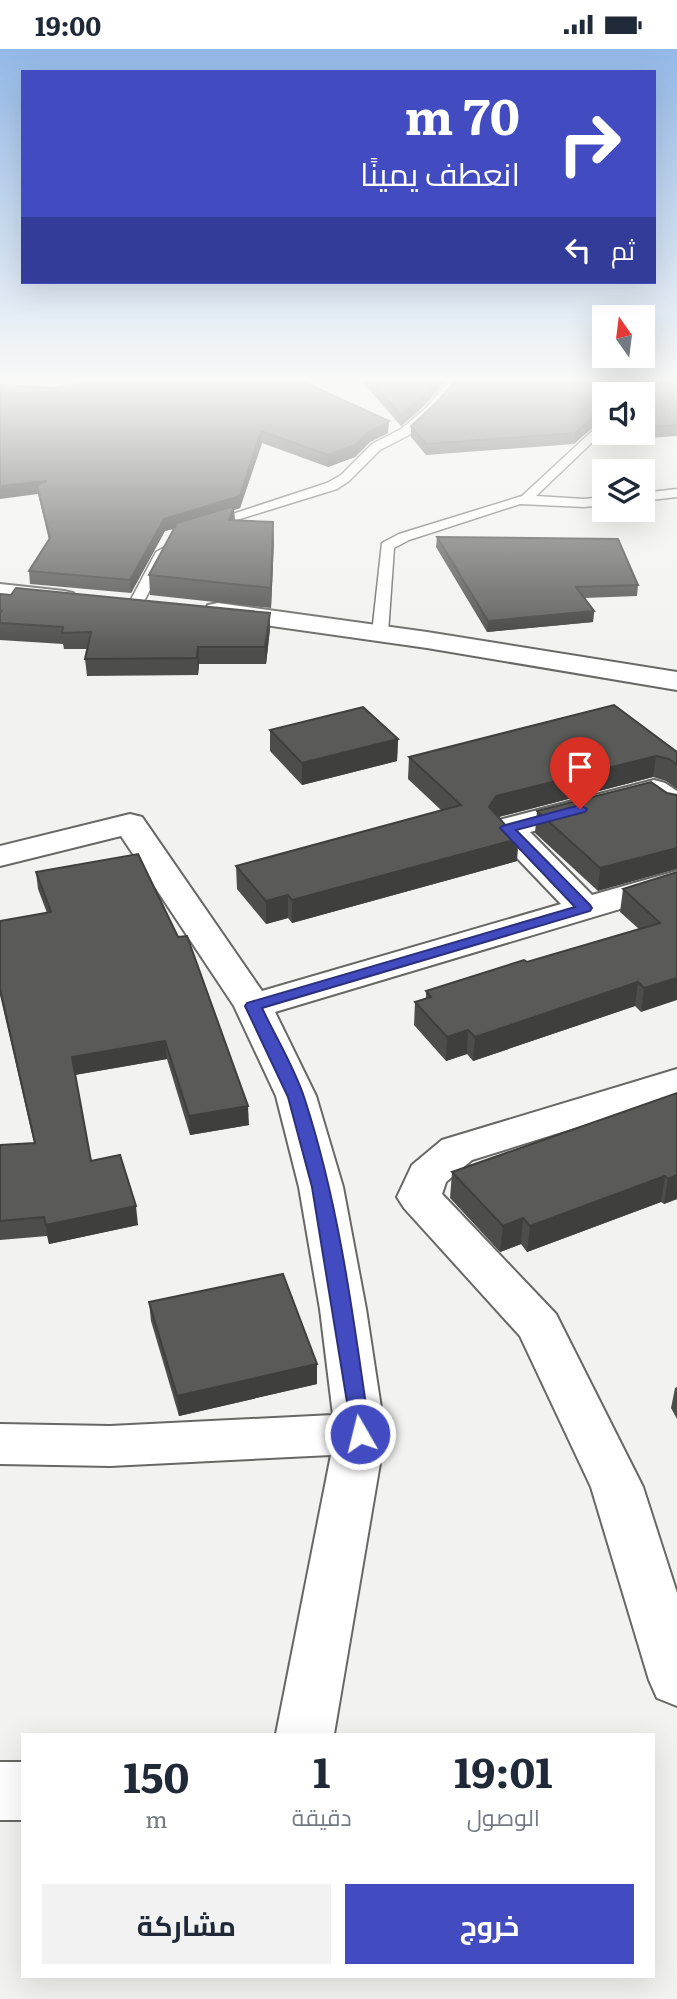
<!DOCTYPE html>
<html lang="ar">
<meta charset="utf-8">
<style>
:root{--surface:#fff;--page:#f2f2f3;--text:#1f2937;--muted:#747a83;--accent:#424cc0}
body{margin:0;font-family:Literata,Cairo,serif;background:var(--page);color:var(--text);direction:rtl;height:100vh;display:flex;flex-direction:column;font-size:26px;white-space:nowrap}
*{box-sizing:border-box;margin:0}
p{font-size:23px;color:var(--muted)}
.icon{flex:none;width:38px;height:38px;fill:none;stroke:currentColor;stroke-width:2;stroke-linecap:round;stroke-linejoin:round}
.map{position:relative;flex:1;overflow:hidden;direction:ltr}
.panel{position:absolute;left:21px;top:1684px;width:634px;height:245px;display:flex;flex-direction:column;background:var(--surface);border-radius:0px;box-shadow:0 7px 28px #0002;direction:rtl}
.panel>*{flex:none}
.banner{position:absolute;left:21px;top:21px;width:635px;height:214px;border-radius:0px;box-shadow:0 7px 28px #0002;direction:rtl;background:#424cc0;color:#fff;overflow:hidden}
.needle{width:46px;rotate:346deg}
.tools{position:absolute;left:592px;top:256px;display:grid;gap:14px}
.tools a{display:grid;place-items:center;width:63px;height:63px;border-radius:0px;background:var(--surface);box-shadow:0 7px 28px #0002;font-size:35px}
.pin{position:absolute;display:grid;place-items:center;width:60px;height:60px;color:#fff;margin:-72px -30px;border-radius:50% 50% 50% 0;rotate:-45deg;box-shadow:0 0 7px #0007}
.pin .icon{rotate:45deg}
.me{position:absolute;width:77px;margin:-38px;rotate:352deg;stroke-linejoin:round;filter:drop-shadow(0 0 5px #0008)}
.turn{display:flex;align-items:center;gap:24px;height:147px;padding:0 21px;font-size:32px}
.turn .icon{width:91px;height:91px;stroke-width:2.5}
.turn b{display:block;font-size:49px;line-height:60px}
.then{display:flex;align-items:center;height:66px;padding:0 21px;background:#0003;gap:14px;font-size:26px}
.eta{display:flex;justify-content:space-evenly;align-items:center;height:119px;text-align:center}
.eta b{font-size:42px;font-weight:700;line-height:49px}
.cta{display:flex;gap:14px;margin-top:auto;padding:14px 21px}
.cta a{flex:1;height:80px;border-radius:0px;background:var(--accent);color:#fff;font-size:28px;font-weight:700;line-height:80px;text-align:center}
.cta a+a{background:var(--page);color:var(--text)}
.status{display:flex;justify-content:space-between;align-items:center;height:49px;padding:0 35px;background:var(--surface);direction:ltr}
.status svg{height:19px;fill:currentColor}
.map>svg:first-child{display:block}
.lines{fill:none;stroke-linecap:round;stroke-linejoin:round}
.service-casing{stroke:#676865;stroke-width:3}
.minor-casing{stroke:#676865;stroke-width:4}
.service{fill:#fff;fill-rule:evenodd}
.minor{fill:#fff;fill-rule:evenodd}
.wall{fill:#4d4d4c;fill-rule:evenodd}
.shaded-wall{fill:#3f3f3e}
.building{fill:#5a5a58;stroke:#3f3f3e;stroke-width:2}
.route{fill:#424cc0;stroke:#2b317d;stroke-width:2}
</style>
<div class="status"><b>19:00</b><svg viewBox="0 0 49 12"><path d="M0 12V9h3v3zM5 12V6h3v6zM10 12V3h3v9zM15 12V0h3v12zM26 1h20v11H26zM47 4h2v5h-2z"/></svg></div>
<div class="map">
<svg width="677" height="1950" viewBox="0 0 677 1950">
<rect width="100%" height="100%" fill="#f2f3f0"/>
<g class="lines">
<defs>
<g id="service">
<polygon points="450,330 462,330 434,363 409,386 380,401 349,432 337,440 214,478 209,479 202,475 327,434 341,426 372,395 401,380 426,359"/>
<polygon points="604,371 604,382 536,447 584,450 604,448 604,456 584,458 520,455 409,491 394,499 388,584 385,587 375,587 372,584 382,494 399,485 522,447"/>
<polygon points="677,440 677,448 642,452 642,444"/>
<polygon points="163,499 170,503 142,556 140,559 130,559 128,556 156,503"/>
</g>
<g id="minor">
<path d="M 10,330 L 33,330 C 27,340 16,344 5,341 L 2,337 Z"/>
<polygon points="0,535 64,542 73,544 77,550 73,556 64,558 0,551"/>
<polygon points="218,554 427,583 677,623 677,641 427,599 208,568 205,562 208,556"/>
<polygon points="654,731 665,734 677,742 677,767 666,764 649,752 530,783 592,846 677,822 677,843 275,963 316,1047 343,1138 366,1260 385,1385 334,1685 276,1685 331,1406 110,1417 0,1415 0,1375 110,1377 333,1366 320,1260 299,1138 276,1047 234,957 121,787 0,817 0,797 130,765 142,768 262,942 561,855 495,786 490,779 495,772"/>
<polygon points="677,1020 677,1047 472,1111 446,1133 442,1145 556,1265 643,1438 677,1544 677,1657 657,1649 649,1631 591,1438 520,1287 404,1159 397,1148 412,1116 442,1091"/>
<rect x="0" y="1713" width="23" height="58"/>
</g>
</defs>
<use href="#service" class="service-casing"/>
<use href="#minor" class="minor-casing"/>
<use href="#service" class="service"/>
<use href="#minor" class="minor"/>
</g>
<g class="wall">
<polygon points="3,330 74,330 55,332"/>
<polygon points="360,330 447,330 424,357 401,377"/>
<path d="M 457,330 L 677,330 L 677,387 L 596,393 L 597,382 L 604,375 L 604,383 L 642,383 L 642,345 L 604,345 L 574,395 L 426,406 L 411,388 L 411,377 L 436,354 ZM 651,333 L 656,334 L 647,339 L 642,338 Z"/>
<polygon points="0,336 388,384 370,393 355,408 328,418 262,394 240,459 234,461 235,472 273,473 274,492 271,559 150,546 149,526 174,480 165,482 131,544 30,535 29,522 49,491 38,445"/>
<polygon points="437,488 638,536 637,547 584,549 594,562 593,573 487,583 436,498"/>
<polygon points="0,545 270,580 266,615 199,615 198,626 87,627 85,610 87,600 64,600 63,595 0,591"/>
<polygon points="270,681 398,690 397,712 302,736 270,702"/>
<polygon points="677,703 677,740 666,732 653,728 499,768 518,790 517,812 292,874 288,869 266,875 237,840 236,817 442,762 408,730 409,708"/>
<polygon points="667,744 598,842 535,784 537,762"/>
<polygon points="36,823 249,1076 190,1086 167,1010 75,1026 91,1112 138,1176 49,1195 47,1187 0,1191 0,1096 34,1094 0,946 0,872 47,864 38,840"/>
<polygon points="677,823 641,963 635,957 473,1012 467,1005 446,1012 414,976 415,953 426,949 426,942 639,880 620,863 623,840"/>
<polygon points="677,1044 677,1150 664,1155 661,1153 527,1203 521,1195 500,1203 450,1149 452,1123"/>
<polygon points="149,1253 317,1315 317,1335 179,1367 151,1272"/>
<polygon points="677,1338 677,1370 671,1359 675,1339"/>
</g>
<g class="shaded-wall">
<polygon points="55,330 74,330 55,332"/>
<polygon points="439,330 447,330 424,357 401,377 401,366"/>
<polygon points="639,330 651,330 651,333 634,343 635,332"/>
<polygon points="604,359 604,369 574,395 575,384"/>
<polygon points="389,372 388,384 370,393 355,408 328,418 328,406"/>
<polygon points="261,382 262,394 240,459 234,461 235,475 229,471 232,461 165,482 131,544 130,531 164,470"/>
<polygon points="47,432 37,436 38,445 0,450 0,437"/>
<polygon points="273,473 274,492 271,559 271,539"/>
<polygon points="594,562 593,573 487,583 488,572"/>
<polygon points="270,564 270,580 266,615 265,598"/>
<polygon points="198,598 199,615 198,626 197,609"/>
<polygon points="398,690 397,712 302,736 302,714"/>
<polygon points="656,707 653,728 494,769 489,758 496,747"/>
<polygon points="518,790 517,812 292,874 292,851"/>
<polygon points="677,799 677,820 598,842 600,819"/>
<polygon points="288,846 288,869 266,875 266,852"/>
<polygon points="677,929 677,951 641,963 644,939"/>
<polygon points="638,933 635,957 473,1012 475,988"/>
<polygon points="468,981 467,1005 446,1012 447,988"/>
<polygon points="165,992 167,1010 74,1026 72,1008"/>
<polygon points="248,1057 249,1076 190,1086 189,1067"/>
<polygon points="677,1126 677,1150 664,1155 668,1130"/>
<polygon points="665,1127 661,1153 527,1203 530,1177"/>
<polygon points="136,1157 138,1176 49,1195 46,1176"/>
<polygon points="523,1169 521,1195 500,1203 503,1177"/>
<polygon points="317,1315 317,1335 179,1367 177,1347"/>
</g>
<g class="building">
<polygon points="108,330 297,330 389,372 370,382 355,396 328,406 261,382 240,447 164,470 130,531 29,522 50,489 37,436 47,432 0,437 0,336 54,339"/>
<polygon points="369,330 439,330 424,346 401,366"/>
<polygon points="457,330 639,330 635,332 634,336 647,339 663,330 677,330 677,376 642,379 642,345 604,345 604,359 575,384 426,395 411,377 436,354"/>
<polygon points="604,375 604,382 597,382"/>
<polygon points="234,457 229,471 273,473 271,539 149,526 177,474"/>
<polygon points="437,488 618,490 638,536 576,538 594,562 488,572"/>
<polygon points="16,539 270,564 265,598 198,598 197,609 85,610 91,583 62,584 63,578 0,574 0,564 2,561 0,564 0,545 11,546"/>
<polygon points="614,656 677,703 677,716 669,710 656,707 496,747 489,758 518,790 292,851 288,846 266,852 236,817 461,756 409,708"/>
<polygon points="363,658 398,690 302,714 270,681"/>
<polygon points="651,733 667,744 677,746 677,799 600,819 537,762"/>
<polygon points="138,805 178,888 187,887 248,1057 189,1067 165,992 72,1008 91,1112 120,1106 136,1157 46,1176 44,1168 0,1172 0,1096 35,1094 0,940 0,872 51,863 36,823"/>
<polygon points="677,823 677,929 644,939 638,933 475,988 468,981 447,988 415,953 431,948 426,942 524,911 527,913 660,874 623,840"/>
<polygon points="677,1044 677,1126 668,1130 665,1127 530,1177 523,1169 503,1177 452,1123"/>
<polygon points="283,1225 317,1315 177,1347 149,1253"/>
</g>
<linearGradient id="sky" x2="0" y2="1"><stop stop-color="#93b8e7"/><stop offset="0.55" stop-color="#f9faf8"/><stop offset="1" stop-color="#f9faf8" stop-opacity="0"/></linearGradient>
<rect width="677" height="603" fill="url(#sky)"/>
<path class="route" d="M 580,756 L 587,760 L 585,763 L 516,781 L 590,856 L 592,859 L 590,862 L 262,959 C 276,989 295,1019 305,1051 C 340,1159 354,1273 370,1385 L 367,1390 L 360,1393 L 353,1390 L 312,1138 L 288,1048 L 245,957 L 247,954 L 575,858 L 500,779 L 502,777 Z"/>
</svg>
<div class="tools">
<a><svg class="needle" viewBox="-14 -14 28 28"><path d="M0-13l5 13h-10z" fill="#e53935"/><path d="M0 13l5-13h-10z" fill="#747a83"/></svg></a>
<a><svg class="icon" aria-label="sound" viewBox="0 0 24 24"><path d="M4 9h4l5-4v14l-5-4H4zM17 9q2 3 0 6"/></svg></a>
<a><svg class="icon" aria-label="layers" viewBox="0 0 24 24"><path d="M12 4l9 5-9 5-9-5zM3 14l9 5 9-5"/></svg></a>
</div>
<div class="pin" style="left:580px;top:760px;background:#d93025"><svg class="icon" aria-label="arrive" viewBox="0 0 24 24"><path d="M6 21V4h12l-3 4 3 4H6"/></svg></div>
<svg class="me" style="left:360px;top:1385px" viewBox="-20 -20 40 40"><circle r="17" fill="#424cc0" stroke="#fff" stroke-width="3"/><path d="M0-11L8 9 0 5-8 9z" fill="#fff"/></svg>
<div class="banner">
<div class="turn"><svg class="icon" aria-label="right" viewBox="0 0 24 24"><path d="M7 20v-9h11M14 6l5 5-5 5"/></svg><div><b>70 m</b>انعطف يمينًا</div></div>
<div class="then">ثم<svg class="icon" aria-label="left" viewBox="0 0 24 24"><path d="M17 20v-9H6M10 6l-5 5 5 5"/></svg></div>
</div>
<section class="panel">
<div class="eta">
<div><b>19:01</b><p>الوصول</p></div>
<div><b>1</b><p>دقيقة</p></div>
<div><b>150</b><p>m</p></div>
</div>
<div class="cta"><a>خروج</a><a>مشاركة</a></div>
</section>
</div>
